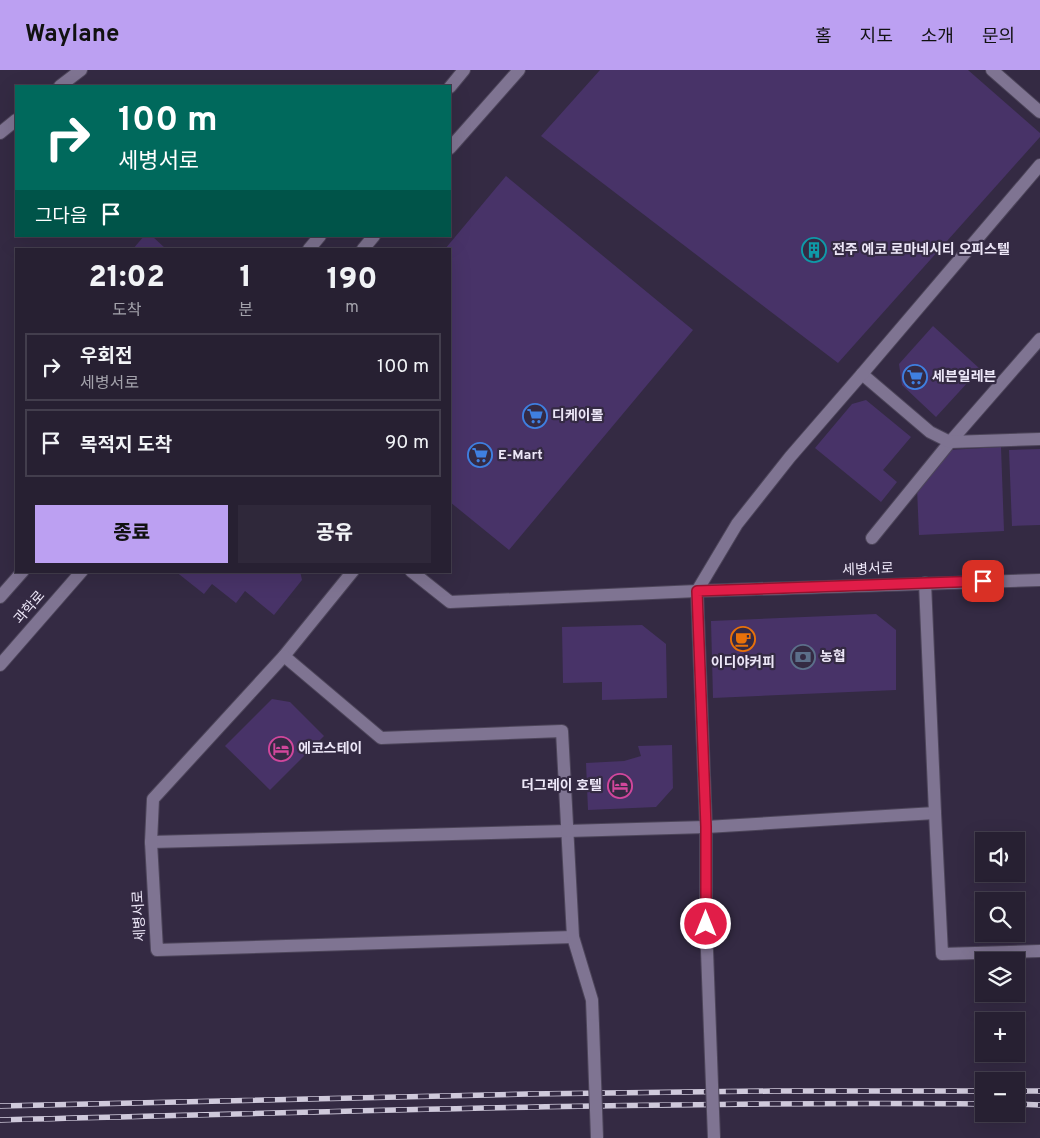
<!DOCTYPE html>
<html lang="ko">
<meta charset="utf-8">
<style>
:root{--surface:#272032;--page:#2f283a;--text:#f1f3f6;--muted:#a4a3ac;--line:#433e4d;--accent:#bca0f2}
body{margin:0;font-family:Overpass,"Noto Sans KR",sans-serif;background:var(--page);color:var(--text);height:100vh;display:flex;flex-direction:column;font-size:19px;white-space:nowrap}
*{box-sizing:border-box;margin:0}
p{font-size:16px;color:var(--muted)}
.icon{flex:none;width:28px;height:28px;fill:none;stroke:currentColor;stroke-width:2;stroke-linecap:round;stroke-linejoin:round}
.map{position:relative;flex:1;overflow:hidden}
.panel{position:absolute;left:15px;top:178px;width:436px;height:325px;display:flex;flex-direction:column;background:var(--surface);border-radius:0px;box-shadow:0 5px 20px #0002,0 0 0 1px var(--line)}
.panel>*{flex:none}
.banner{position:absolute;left:15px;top:15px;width:436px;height:152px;border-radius:0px;box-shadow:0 5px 20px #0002,0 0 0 1px var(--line);background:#00695c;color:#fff;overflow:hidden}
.tools{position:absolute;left:975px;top:762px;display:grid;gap:10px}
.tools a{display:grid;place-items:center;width:50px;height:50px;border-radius:0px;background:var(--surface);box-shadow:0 5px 20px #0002,0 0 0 1px var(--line);font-size:25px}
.pin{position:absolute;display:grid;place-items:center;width:42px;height:42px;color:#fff;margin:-21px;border-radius:10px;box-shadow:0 2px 8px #0006}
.me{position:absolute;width:55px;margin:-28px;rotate:0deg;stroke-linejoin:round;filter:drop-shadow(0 0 4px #0008)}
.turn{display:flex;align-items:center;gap:18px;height:105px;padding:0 20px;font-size:22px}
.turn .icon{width:65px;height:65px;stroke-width:2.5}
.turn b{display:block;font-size:35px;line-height:42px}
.then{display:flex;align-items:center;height:48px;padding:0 20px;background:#0003;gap:10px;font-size:19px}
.eta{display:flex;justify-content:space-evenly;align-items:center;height:85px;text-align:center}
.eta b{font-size:30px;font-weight:800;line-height:35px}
.action{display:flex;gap:10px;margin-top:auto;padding:10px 20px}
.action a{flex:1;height:58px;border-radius:0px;background:var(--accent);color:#111;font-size:20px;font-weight:800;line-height:58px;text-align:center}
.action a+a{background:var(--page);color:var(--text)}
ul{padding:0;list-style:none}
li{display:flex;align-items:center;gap:15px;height:68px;margin:0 10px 8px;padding:0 10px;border:2px solid var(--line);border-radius:0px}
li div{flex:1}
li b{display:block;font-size:19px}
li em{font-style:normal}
header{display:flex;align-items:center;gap:30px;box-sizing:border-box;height:70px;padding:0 25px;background:var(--accent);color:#111}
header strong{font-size:24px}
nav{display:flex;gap:28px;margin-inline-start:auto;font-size:18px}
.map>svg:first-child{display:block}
.building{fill:#483368}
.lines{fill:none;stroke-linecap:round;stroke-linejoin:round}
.pedestrian-casing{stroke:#4d455a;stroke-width:14}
.minor-casing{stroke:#4d455a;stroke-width:14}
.tertiary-casing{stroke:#4d455a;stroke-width:14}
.pedestrian{stroke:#7f7492;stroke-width:12}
.minor{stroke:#7f7492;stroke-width:12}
.tertiary{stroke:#7f7492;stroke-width:12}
.rail-casing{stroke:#cfc9db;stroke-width:5.5}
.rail{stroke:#342a43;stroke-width:4;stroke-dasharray:11;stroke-linecap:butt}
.minor-bridge-casing{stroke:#4d455a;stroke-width:14;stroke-linecap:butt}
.minor-bridge{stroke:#7f7492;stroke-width:12}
.route-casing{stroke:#92132f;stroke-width:12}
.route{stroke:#e11d48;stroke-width:9}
.labels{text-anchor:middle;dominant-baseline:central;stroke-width:4.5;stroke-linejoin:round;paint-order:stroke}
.poi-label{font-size:14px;font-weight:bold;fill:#ece6f7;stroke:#342a43;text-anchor:start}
.street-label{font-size:14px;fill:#ece6f7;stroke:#342a43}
</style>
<header>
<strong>Waylane</strong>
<nav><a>홈</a><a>지도</a><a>소개</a><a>문의</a></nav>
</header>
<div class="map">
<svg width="1040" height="1068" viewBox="0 0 1040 1068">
<rect width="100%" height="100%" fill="#342a43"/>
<g class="building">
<polygon points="600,0 968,0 1040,63 1040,67 838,293 541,66"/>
<polygon points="506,106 693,260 509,480 450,432 450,179 445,179"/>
<polygon points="144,166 152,166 166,179 133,179"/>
<polygon points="933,256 980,299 936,347 902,315 899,294"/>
<polygon points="866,330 911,367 883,400 897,412 881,432 815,378 852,334"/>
<polygon points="1001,377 1004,461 919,465 917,418 948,380"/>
<polygon points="1040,379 1040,455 1012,456 1009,380"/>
<polygon points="175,501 300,501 302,510 274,545 245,521 236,533 212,514 204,524"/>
<polygon points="876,544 896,560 896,620 713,628 711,551"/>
<polygon points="642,555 666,574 667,628 602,630 602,612 563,613 562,557"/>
<polygon points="272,629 290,632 324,666 270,720 225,676"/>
<polygon points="672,675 673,718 656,737 588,740 586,693 624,691 641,686 638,676"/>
</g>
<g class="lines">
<defs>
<g id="pedestrian">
<polyline points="872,468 950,372 1040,269"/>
<polyline points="706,757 935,743"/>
<polyline points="151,772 567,761"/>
</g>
<g id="minor">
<polyline points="992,0 1040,42"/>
<polyline points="60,16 81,0"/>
<polyline points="0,63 16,50"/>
<polyline points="862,304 930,362 950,372 1040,369"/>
<polyline points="353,501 284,586 153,729 151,772 157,880 573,867"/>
<polyline points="411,501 450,532 697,521 1040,510"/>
<polyline points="925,513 935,743 942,884 1040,881"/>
<polyline points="284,586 381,668 562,661 573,867 592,930 593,955"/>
<polyline points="567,761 706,757"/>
<polyline points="706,854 706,757 697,521 737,454 790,387 862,304 1040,95"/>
</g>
<g id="tertiary">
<polyline points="450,17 464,0"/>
<polyline points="450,78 519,0"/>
<polyline points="309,179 320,166"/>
<polyline points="363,179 374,166"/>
<polyline points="0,527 23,501"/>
<polyline points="0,595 82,501"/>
</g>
</defs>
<use href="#pedestrian" class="pedestrian-casing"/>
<use href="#minor" class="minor-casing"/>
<use href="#tertiary" class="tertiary-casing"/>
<use href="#pedestrian" class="pedestrian"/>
<use href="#minor" class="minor"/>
<use href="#tertiary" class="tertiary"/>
<defs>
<g id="rail">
<polyline points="1016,1021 1040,1021"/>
<polyline points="1016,1034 1040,1035"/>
<polyline points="0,1036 528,1024 774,1021 984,1021"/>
<path d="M 0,1050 C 328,1042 656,1031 984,1034"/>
</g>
</defs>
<use href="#rail" class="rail-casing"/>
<use href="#rail" class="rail"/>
<defs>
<g id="minor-bridge">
<polyline points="706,854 714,1068"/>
<polyline points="593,955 597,1068"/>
</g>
</defs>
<use href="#minor-bridge" class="minor-bridge-casing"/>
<use href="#minor-bridge" class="minor-bridge"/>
</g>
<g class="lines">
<defs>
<polyline id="route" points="706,854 706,757 697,521 983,511"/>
</defs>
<use href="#route" class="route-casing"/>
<use href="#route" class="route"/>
</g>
<defs>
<symbol id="building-ring" viewBox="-11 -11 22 22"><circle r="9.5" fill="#342a43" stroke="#0f9aa8" stroke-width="1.5"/><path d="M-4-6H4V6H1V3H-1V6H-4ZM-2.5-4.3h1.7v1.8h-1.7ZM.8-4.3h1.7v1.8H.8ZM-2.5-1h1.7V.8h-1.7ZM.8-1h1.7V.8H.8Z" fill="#0f9aa8"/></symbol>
<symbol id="supermarket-ring" viewBox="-11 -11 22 22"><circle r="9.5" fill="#342a43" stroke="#3f7fe0" stroke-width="1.5"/><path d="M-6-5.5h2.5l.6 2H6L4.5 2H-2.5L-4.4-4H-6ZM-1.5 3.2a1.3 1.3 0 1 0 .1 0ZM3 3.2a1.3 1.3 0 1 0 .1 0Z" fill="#3f7fe0"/></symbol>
<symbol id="cafe-ring" viewBox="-11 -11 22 22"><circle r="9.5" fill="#342a43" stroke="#e8710a" stroke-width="1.5"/><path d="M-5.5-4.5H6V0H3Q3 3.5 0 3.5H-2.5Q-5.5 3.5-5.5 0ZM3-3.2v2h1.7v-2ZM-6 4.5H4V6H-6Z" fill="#e8710a"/></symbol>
<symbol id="bank-ring" viewBox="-11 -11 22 22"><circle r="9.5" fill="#342a43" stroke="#5c6f8a" stroke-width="1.5"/><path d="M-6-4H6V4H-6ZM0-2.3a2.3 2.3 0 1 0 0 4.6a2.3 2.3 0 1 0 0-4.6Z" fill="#5c6f8a"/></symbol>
<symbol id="hotel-ring" viewBox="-11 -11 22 22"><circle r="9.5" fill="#342a43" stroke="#d1479c" stroke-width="1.5"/><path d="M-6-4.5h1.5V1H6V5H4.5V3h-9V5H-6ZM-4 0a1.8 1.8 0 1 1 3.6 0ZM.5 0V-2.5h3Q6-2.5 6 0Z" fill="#d1479c"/></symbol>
</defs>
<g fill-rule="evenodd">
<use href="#building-ring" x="800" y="166" width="28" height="28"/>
<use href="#supermarket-ring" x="901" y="293" width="28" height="28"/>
<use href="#supermarket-ring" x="521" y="332" width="28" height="28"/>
<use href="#supermarket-ring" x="466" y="371" width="28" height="28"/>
<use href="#cafe-ring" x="729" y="555" width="28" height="28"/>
<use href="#bank-ring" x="789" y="573" width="28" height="28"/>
<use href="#hotel-ring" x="267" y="665" width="28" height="28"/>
<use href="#hotel-ring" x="606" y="702" width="28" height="28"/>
</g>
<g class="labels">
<g class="poi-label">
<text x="832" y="180">전주 에코 로마네시티 오피스텔</text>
<text x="932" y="307">세븐일레븐</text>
<text x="552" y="346">디케이몰</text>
<text x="498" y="385">E-Mart</text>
<text x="820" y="587">농협</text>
<text x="743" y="593" text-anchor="middle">이디야커피</text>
<text x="298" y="679">에코스테이</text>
<text x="602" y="716" text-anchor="end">더그레이 호텔</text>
</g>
<g class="street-label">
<text transform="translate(868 500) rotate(-2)">세병서로</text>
<text transform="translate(30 538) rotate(-49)">과학로</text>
<text transform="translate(140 846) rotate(-93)">세병서로</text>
</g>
</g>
</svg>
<div class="tools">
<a><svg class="icon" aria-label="sound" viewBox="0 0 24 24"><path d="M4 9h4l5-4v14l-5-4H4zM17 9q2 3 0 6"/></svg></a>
<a><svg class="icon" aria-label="search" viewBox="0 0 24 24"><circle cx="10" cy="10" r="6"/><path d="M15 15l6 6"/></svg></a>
<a><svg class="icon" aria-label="layers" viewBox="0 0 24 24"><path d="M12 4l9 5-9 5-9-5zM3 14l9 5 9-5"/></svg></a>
<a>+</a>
<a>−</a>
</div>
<div class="pin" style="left:983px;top:511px;background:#d93025"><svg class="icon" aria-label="arrive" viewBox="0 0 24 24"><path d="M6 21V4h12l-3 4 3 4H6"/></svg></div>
<svg class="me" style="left:706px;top:854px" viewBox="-20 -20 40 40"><circle r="17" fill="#e11d48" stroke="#fff" stroke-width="3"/><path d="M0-11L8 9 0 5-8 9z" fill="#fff"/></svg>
<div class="banner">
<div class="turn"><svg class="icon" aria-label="right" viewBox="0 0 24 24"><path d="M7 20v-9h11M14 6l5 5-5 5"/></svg><div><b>100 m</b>세병서로</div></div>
<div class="then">그다음<svg class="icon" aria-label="arrive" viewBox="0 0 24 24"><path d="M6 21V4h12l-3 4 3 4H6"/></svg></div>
</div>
<section class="panel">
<div class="eta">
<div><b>21:02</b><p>도착</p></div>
<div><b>1</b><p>분</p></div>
<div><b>190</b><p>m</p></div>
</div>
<ul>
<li><svg class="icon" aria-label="right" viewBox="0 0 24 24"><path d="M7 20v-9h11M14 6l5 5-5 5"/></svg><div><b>우회전</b><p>세병서로</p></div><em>100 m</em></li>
<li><svg class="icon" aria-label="arrive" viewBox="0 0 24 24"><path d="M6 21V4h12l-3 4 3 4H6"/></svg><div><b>목적지 도착</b></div><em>90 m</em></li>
</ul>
<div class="action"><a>종료</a><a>공유</a></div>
</section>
</div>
